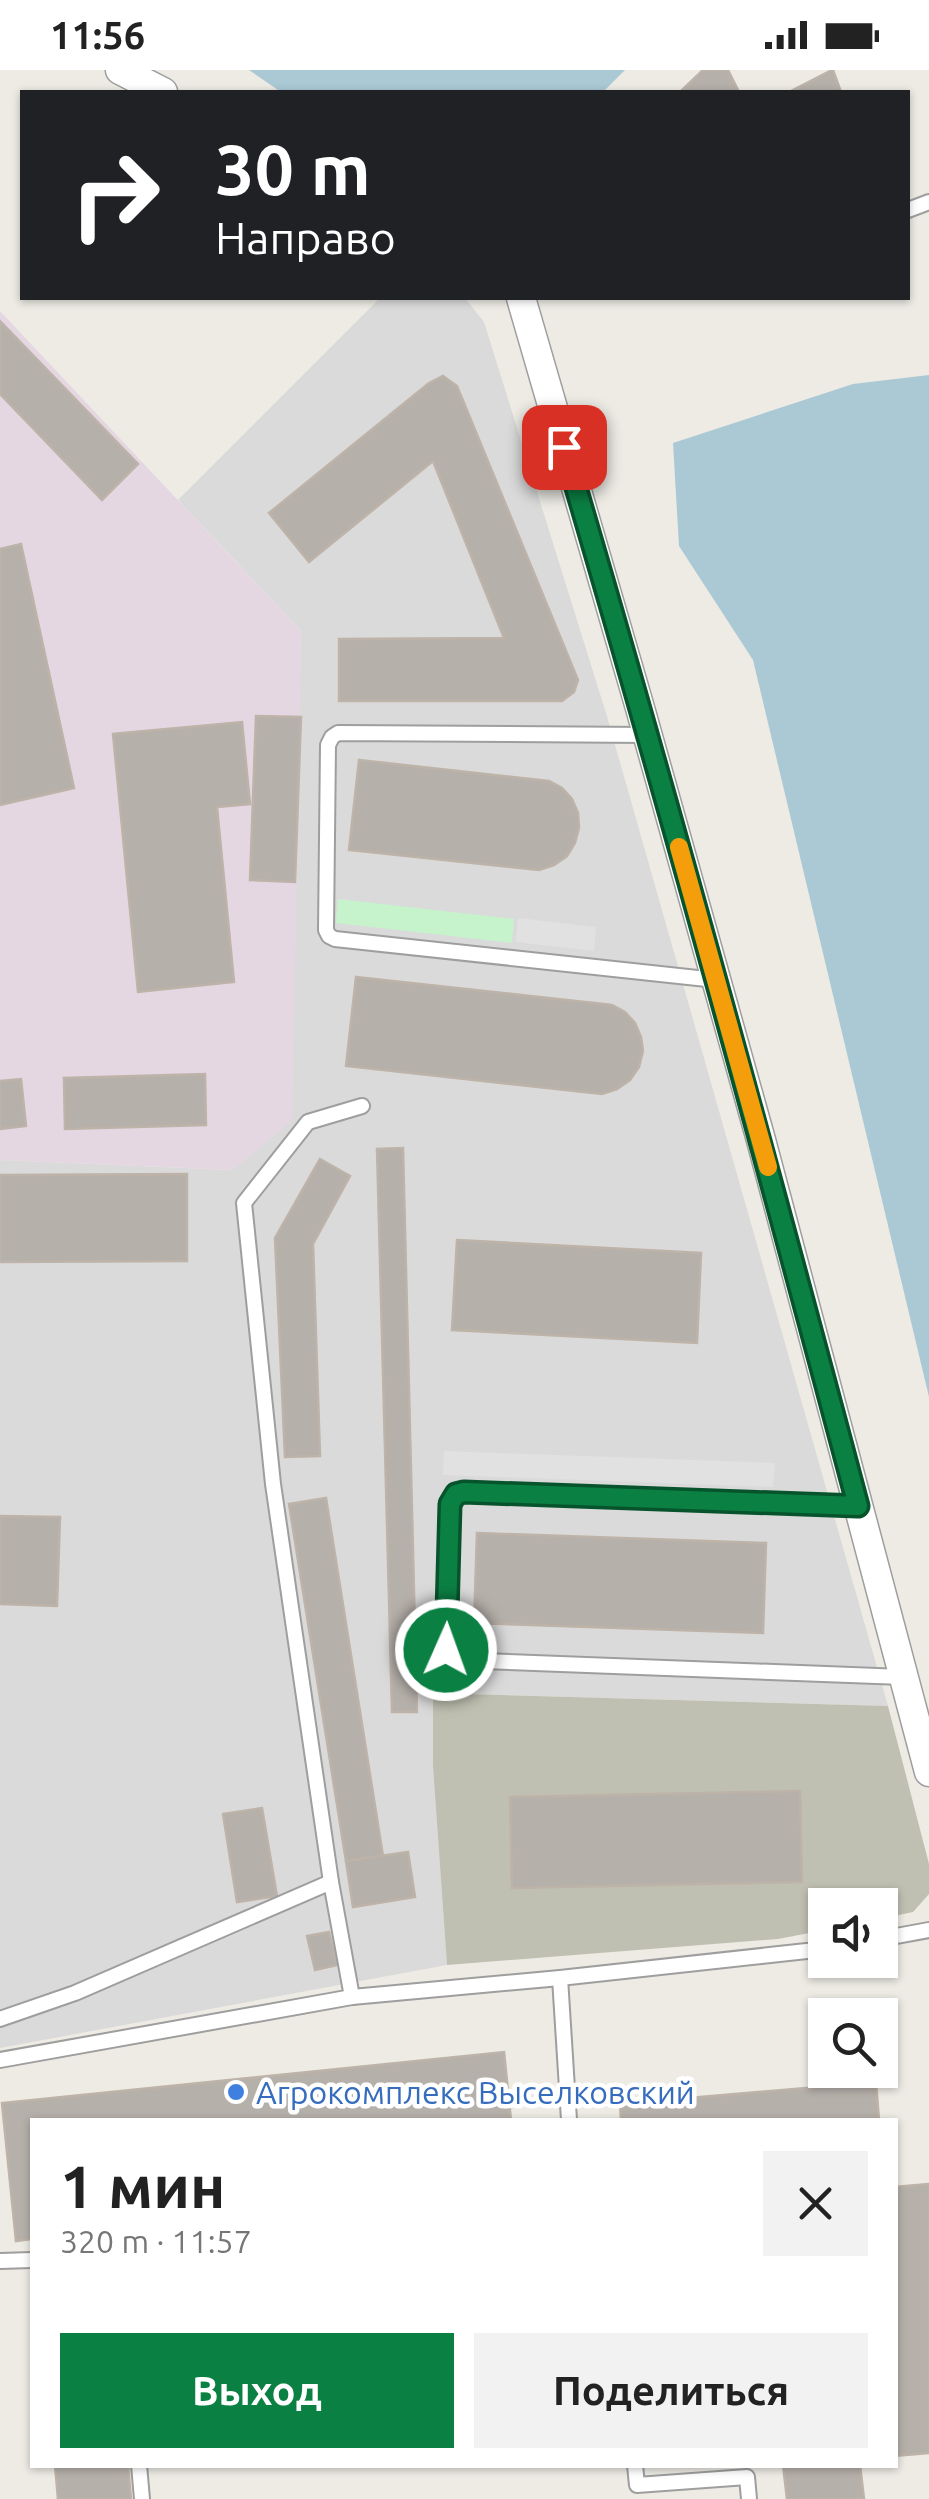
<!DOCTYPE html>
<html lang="ru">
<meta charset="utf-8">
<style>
:root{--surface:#fff;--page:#f2f2f2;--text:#222;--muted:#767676;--accent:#0b8043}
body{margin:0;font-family:Ubuntu,sans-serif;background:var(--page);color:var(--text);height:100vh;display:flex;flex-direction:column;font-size:38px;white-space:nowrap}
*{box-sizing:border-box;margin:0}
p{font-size:32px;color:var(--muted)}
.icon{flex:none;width:55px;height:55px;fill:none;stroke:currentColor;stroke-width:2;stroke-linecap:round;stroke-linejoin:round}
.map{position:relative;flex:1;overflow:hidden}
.sheet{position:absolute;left:30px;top:2048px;width:868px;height:350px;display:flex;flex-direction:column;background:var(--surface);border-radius:0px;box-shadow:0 2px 8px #0004}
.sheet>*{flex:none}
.banner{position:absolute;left:20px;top:20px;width:890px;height:210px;border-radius:0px;box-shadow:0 2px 8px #0004;background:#202124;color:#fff;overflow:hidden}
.controls{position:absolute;left:808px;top:1818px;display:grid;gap:20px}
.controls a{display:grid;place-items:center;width:90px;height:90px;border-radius:0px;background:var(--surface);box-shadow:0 2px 8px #0004;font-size:50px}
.pin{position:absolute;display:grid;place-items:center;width:85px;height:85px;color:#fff;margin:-42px;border-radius:20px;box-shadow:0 5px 15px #0006}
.me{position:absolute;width:110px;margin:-55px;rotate:2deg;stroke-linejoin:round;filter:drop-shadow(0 0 8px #0008)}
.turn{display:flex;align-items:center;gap:35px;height:210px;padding:0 30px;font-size:45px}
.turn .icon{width:130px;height:130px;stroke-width:2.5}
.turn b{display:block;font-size:70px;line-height:85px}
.round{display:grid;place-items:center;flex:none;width:105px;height:105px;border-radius:0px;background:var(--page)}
.summary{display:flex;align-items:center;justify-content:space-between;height:170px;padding:0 30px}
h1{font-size:60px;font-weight:600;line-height:75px}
.cta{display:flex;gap:20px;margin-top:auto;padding:20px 30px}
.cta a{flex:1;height:115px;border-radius:0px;background:var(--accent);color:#fff;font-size:40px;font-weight:600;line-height:115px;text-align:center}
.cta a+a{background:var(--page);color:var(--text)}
.status{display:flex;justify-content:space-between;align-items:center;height:70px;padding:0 50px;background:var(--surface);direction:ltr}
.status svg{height:28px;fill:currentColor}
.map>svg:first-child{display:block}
.residential{fill:#dbdada}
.industrial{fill:#e5d7e2}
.construction{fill:#bfc0b1}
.park{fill:#c6f2cc}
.parking{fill:#e1e1e1}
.water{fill:#aac9d5}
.building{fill:#b6b0aa;stroke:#bdb3a8;stroke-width:2.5}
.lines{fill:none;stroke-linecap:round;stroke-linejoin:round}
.service-casing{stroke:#9e9e9e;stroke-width:18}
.minor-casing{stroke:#9e9e9e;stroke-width:31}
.service{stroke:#fff;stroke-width:14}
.minor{stroke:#fff;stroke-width:28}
.route-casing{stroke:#07532c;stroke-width:25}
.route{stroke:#0b8043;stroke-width:18}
.slow{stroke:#f59e0b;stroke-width:18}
.shop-dot{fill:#3f7fe0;stroke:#fff;stroke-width:4}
.labels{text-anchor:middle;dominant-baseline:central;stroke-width:9;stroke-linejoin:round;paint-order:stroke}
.shop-label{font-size:32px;fill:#366cbe;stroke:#fff;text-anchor:start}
</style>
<div class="status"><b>11:56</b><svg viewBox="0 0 49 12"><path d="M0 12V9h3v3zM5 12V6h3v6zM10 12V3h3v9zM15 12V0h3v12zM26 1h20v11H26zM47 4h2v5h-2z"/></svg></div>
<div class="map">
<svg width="929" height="2429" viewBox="0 0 929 2429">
<rect width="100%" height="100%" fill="#edebe4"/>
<polygon class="residential" points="380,228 465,228 484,252 606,643 888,1636 433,1623 433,1697 447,1895 0,1978 0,1090 233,1100 295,812 301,561 178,430"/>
<polygon class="industrial" points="0,241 301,561 292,1050 233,1100 0,1090"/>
<polygon class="construction" points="433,1623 888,1636 929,1794 929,1824 913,1842 880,1849 880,1835 825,1835 825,1860 778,1869 447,1895 433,1697"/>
<polygon class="park" points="338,829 514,849 512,873 336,853"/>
<g class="parking">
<polygon points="518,848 596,857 594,881 516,872"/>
<polygon points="444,1381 775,1393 773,1417 443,1405"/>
</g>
<g class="water">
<polygon points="249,0 625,0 603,22 281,22"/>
<polygon points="929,305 929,1327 753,590 679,476 673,373 853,314"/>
</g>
<g class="building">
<polygon points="703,0 728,0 739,22 680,22"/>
<polygon points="833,0 841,22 789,22 832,0"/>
<polygon points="0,251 138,394 102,430 0,324"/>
<polygon points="443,306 457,316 578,610 574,622 562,631 339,631 339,569 504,568 433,391 309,492 269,443 429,313"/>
<polygon points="21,474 74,718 0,735 0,479"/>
<polygon points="256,646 301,647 295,812 250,810"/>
<polygon points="242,652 250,734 217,737 234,912 138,922 113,664"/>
<polygon points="359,690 549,711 562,718 572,729 578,743 579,758 575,773 567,786 554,795 539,800 349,780"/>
<polygon points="356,907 612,935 625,942 635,953 641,967 643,981 639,997 630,1010 617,1019 602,1024 346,996"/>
<polygon points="205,1004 206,1055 65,1059 64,1008"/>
<polygon points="21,1009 26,1056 0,1059 0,1011"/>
<polygon points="403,1078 417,1642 392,1642 377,1079"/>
<polygon points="320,1089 350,1106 313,1174 320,1386 285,1387 275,1168"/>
<polygon points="187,1104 187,1191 0,1192 0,1105"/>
<polygon points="457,1170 701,1183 697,1273 452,1260"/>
<polygon points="326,1428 383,1786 346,1791 289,1434"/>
<polygon points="0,1446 60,1447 57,1536 0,1534"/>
<polygon points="477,1463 766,1473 763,1563 474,1553"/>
<polygon points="800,1721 802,1812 512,1818 510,1727"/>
<polygon points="262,1738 277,1826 237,1832 223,1744"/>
<polygon points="408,1782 415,1827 353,1837 346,1791"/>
<polygon points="329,1862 337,1895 315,1900 307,1866"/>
<polygon points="504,1982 511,2050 32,2050 32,2169 16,2171 2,2033"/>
<polygon points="876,2012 879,2050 621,2050 620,2034"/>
<polygon points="929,2114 929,2383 895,2386 895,2117"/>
<polygon points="55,2395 128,2395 131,2429 58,2429"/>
<polygon points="783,2395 860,2395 864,2429 787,2429"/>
</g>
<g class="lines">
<defs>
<g id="service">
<polyline points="908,140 929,132"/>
<polyline points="648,665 338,663 332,667 328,675 326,860 329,866 335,869 716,910"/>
<polyline points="362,1036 308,1052 244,1133 273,1414 331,1812 352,1927 560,1908 825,1879"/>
<polyline points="858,1436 463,1422 456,1424 451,1435 445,1580 448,1587 457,1590 903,1607"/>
<polyline points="880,1869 929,1860"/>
<polyline points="560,1908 569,2050"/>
<polyline points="0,1949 75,1923 331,1812"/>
<polyline points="0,1990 352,1927"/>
<polyline points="0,2191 32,2190"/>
<polyline points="139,2395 142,2429"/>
<polyline points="635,2395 637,2415 747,2407 749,2429"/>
</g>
<g id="minor">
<polyline points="120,0 163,22"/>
<polyline points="521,228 640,638 761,1070 929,1702"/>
</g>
</defs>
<use href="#service" class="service-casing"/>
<use href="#minor" class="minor-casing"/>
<use href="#service" class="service"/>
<use href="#minor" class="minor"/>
</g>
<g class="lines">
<defs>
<path id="route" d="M 446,1580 L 450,1434 L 456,1424 L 464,1422 L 858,1436 C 764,1082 668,728 564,377"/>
</defs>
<use href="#route" class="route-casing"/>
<use href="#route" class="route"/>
<polyline class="slow" points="679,777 768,1097"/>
</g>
<circle class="shop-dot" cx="236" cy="2022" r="10"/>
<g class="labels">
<g class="shop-label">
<text x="256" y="2022">Агрокомплекс Выселковский</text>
</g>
</g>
</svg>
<div class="controls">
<a><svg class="icon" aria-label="sound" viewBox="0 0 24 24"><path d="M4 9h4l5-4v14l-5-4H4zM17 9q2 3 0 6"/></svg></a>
<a><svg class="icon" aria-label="search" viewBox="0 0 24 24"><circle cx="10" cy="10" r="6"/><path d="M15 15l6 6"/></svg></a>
</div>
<div class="pin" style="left:564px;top:377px;background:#d93025"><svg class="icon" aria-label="arrive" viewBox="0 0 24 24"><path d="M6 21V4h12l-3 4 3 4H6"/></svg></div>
<svg class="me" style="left:446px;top:1580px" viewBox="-20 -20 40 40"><circle r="17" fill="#0b8043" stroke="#fff" stroke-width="3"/><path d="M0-11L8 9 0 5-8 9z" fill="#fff"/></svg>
<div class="banner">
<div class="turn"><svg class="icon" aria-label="right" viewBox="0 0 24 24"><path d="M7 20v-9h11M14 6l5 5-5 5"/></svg><div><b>30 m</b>Направо</div></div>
</div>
<section class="sheet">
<div class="summary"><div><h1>1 мин</h1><p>320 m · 11:57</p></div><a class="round"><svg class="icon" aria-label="close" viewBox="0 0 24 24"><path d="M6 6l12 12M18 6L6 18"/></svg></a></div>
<div class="cta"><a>Выход</a><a>Поделиться</a></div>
</section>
</div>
